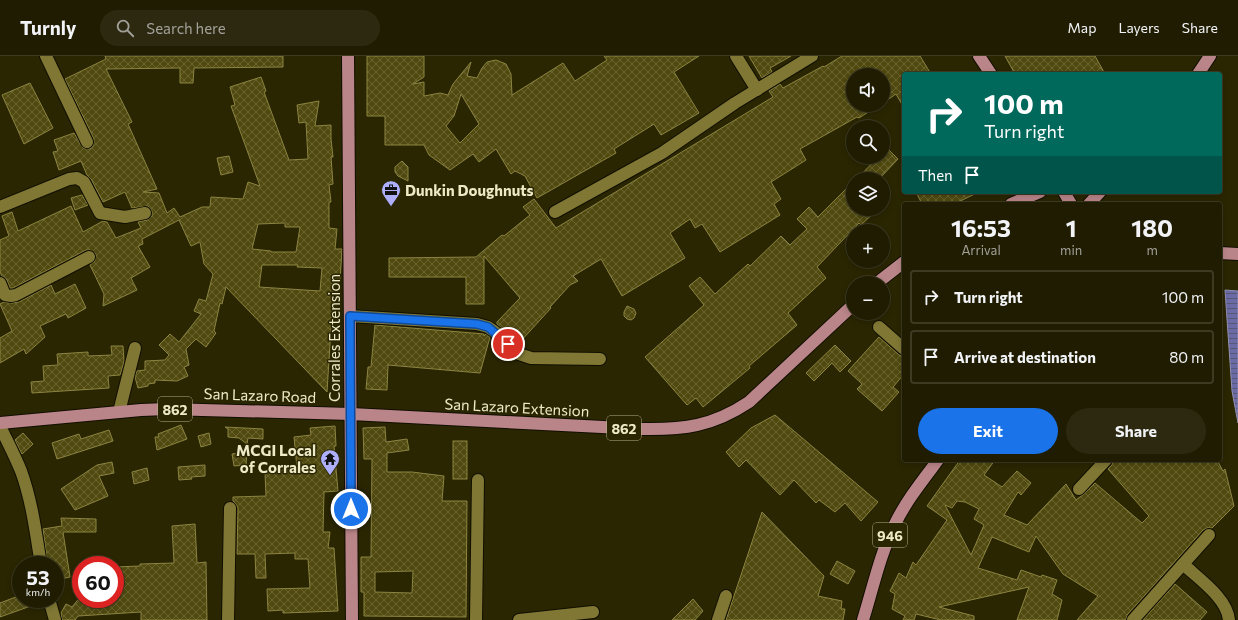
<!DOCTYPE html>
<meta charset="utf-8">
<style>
:root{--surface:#201c02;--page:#2d2911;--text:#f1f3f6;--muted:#a2a199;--line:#3d3a24;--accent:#1a73e8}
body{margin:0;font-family:Commissioner,sans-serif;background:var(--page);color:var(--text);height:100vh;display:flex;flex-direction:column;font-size:15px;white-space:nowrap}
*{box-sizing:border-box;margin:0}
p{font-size:13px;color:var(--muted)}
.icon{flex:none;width:22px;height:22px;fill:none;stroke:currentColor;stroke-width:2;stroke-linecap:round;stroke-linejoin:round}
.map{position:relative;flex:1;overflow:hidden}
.drawer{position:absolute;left:902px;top:146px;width:320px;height:260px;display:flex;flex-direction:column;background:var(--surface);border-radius:4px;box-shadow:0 2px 6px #0003,0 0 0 1px var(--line)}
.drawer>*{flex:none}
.banner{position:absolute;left:902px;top:16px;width:320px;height:122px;border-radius:4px;box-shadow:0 2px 6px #0003,0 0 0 1px var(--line);background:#00695c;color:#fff;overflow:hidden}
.tools{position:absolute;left:846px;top:12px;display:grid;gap:8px}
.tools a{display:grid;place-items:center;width:44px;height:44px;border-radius:50%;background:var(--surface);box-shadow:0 2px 6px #0003,0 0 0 1px var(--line);font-size:20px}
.speed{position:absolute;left:12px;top:500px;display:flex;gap:8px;font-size:20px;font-weight:700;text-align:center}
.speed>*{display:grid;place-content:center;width:52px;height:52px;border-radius:50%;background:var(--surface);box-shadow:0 2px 6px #0003,0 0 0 1px var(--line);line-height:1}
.speed small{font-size:10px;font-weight:400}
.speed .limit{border:6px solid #d22;background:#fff;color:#111}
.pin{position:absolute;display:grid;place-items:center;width:34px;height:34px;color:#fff;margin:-17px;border:2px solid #fff;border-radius:50%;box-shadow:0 1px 4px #0007}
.me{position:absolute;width:44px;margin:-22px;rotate:0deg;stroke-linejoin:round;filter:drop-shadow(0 0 3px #0008)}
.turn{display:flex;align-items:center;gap:14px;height:84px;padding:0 16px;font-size:18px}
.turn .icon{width:52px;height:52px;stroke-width:2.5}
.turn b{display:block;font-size:28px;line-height:34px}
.then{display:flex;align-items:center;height:38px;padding:0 16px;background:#0003;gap:8px;font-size:15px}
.eta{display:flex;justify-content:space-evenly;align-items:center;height:68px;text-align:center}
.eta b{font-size:24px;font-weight:700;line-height:28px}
.cta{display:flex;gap:8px;margin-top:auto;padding:8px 16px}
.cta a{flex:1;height:46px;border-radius:24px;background:var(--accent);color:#fff;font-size:16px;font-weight:700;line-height:46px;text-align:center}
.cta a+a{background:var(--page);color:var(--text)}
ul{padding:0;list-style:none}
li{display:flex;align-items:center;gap:12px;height:54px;margin:0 8px 6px;padding:0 8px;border:2px solid var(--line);border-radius:4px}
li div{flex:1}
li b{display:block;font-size:15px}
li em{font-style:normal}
header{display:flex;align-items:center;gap:24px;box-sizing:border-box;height:56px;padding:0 20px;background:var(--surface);border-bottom:1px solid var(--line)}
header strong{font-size:19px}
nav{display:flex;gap:22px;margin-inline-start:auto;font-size:14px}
.search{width:280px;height:36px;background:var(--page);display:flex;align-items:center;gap:10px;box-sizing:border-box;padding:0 14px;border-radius:22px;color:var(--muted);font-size:15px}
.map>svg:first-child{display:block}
.water{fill:url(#water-rules);stroke:#9290b1}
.building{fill:url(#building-cross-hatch);stroke:#8c8441;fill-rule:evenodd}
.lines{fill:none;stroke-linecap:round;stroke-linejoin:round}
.minor-casing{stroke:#110f00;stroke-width:14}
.major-casing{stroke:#110f00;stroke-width:14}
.minor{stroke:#7f7733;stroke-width:12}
.major{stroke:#ba8589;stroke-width:12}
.route-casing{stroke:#114b97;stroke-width:10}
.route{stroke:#1a73e8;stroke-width:7}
.labels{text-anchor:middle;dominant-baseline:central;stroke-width:3;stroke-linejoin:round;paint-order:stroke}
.shield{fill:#2a2602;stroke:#b3af8d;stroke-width:1}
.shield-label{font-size:14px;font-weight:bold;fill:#eeeac8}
.poi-label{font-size:15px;font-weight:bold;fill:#eeeac8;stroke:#2a2602;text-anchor:start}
.street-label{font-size:15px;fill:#eeeac8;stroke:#2a2602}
</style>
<header>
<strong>Turnly</strong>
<div class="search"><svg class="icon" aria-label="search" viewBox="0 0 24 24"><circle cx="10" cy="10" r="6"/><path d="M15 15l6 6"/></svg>Search here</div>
<nav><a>Map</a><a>Layers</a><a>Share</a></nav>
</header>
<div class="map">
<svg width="1238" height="564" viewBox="0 0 1238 564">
<defs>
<pattern id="water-rules" width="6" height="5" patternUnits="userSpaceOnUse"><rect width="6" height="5" fill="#6a6aa7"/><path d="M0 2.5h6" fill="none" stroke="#585872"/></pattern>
<pattern id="building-cross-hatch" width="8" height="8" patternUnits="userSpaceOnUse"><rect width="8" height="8" fill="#504a10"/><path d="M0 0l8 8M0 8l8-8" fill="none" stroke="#6a6431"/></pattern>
</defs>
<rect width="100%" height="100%" fill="#2a2602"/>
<polygon class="water" points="1225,234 1238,235 1238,367 1232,335"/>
<g class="building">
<path d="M 105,0 L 283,0 L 283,11 L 194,12 L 193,27 L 180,27 L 180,12 L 106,13 L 132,66 L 128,68 L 157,133 L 143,136 L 159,137 L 167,157 L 174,152 L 180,161 L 202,151 L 210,151 L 211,141 L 243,143 L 248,126 L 260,130 L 231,50 L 235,49 L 230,31 L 261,21 L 266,35 L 264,36 L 289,104 L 308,103 L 306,66 L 299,67 L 297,49 L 319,45 L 315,70 L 331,69 L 331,83 L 333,101 L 331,101 L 333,128 L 329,129 L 331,146 L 329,146 L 329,172 L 337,173 L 335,193 L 342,193 L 340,225 L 334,224 L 327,336 L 226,231 L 222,248 L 220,247 L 214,275 L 216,277 L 206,291 L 196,283 L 186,293 L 189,309 L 184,311 L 188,320 L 177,325 L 155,324 L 155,327 L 148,328 L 148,330 L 138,332 L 135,321 L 137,315 L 145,314 L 145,305 L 165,304 L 169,299 L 159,289 L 170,278 L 179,286 L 201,258 L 194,255 L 199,243 L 206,245 L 213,218 L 204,208 L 200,186 L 191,190 L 179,164 L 142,183 L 143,188 L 138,190 L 150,211 L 131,222 L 137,234 L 103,250 L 104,238 L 90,209 L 95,205 L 96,198 L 90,194 L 86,194 L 13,232 L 10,232 L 7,224 L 2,220 L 0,216 L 0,184 L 9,180 L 2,160 L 12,156 L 18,175 L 71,150 L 83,176 L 103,165 L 107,166 L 116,182 L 141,172 L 138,166 L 147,164 L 152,160 L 152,155 L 148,150 L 132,152 L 125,136 L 103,146 L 91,123 L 87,119 L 81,105 L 59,114 L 53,96 L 58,95 L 54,84 L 74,77 L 83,92 L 90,93 L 93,90 L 94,83 L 65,23 L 106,3 ZM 285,167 L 285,171 L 300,171 L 296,196 L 271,196 L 271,195 L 252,193 L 258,168 ZM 262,209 L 298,209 L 297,211 L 322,212 L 320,235 L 259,231 Z"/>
<path d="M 367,0 L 424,0 L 424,21 L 413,28 L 424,26 L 424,40 L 440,37 L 448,39 L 453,28 L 471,6 L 467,20 L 477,22 L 482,12 L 487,6 L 496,4 L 506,8 L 511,18 L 512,39 L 563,7 L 575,25 L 607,4 L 604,0 L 699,0 L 674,16 L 699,57 L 661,79 L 654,68 L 614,93 L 616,97 L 537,142 L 525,120 L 515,115 L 511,118 L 496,93 L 479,106 L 473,98 L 450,114 L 429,99 L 424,89 L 385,89 L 385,60 L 367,60 ZM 461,38 L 479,68 L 460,87 L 446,70 L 454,60 Z"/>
<polygon points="749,0 791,0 770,12 772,16 762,22"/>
<polygon points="842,0 920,0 931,18 904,18 904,52 896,38 883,47 883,19 853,19 853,49 879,49 859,62 857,61 800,93 806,104 771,126 781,143 774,148 780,159 720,196 702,168 695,172 690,163 670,177 685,202 622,240 601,203 573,220 578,225 570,229 550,251 551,252 519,287 497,268 497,266 520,242 484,200 484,248 466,248 466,221 389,221 389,202 476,201 502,179 504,180 530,159 523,151 534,143 556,172 773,41 769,35 780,28 783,32 823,10 824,11"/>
<polygon points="1005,0 1095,0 1105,18 1015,18"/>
<polygon points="30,27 53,72 24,88 2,39"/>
<polygon points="887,92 898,103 879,123 857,123 878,101 883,101 883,96"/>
<polygon points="229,100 233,116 221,119 217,102"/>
<polygon points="402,105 408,111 408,125 398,120 395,116 395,111"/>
<polygon points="853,126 853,153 878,153 861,169 859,167 817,211 826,222 788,257 797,269 749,310 750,312 703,351 696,342 687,349 645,301 704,249 689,230 700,221 715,238 748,208 750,210 781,180 790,189 807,173 797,163 809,151 818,161"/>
<polygon points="916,136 979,136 954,148 922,148"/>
<polygon points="82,139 88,149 75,154 71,142"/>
<polygon points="75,228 86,252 68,262 66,258 40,270 45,281 26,298 24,293 0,307 0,282 12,275 0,248 4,246 12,247 19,246 51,229 55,238"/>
<polygon points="627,250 634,253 636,257 634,262 631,264 627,263 624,260 624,256"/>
<polygon points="375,269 484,278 484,280 486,278 490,281 480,317 388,309 387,334 366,333 368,311 371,311"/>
<polygon points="879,281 899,299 904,300 904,318 893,331 899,336 882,355 857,333 862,328 848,315"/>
<polygon points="835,289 851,305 840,316 832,307 814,325 806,317"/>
<polygon points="111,290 123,290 124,306 120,319 108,320 109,332 32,337 31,326 44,325 43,310 58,309 57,298 88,296 88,300 112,299"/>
<polygon points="775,359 878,446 861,465 845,447 835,456 819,444 816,447 794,424 780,439 746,404 739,411 726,396 751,372"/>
<polygon points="181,369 187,383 157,394 155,381 159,381 158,378"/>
<polygon points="335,370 336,390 334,390 338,435 324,436 323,476 330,476 328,492 334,492 338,555 283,557 283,554 268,555 267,533 310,532 308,503 295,503 295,497 265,498 266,522 256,522 255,498 237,498 238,452 236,448 233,445 233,441 266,440 265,417 297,412 294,381 311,379 310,372"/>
<polygon points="225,371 263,373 263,383 248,382 247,388 239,382 228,381 228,373"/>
<path d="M 385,371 L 386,386 L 407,383 L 409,394 L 387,397 L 387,416 L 412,416 L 444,420 L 442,445 L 467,445 L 466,561 L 364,560 L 364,536 L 361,536 L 361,501 L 371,501 L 372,403 L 364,403 L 363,372 ZM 413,515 L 412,537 L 375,536 L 375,516 Z"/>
<polygon points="109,374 113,385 57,403 52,387 79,378 81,383"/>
<polygon points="23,377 33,388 22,398 15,384"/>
<polygon points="209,377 211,388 201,391 198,380"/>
<rect x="453" y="385" width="14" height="38"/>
<polygon points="247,396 246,409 234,410 232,398"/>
<path d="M 960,404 L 995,404 L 984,419 L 1002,431 L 1017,415 L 1031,427 L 1021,439 L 1018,436 L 1004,459 L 1027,469 L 1066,428 L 1076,444 L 1084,438 L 1095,427 L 1142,467 L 1149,460 L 1108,413 L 1112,409 L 1113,404 L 1217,404 L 1223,415 L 1225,413 L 1234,450 L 1212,472 L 1207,472 L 1203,474 L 1127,559 L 1126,564 L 1077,564 L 1098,540 L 1063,518 L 1036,480 L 1029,496 L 992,481 L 978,512 L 1017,524 L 1021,514 L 1041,521 L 1042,519 L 1057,524 L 1052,538 L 1062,544 L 1057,564 L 1017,564 L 1029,531 L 939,551 L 974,560 L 974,564 L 941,564 L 916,558 L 914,564 L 903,564 L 905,560 L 892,553 L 895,538 L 890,535 L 899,517 L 906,522 L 913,506 L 916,509 L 947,464 L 927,450 ZM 957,445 L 965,446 L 979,453 L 974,463 L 984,469 L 971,499 L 945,449 L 952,452 Z"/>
<polygon points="112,406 114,417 99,420 108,440 75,454 61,433 97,409"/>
<polygon points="205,409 205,420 191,421 192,423 179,424 178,411"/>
<polygon points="147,412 149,424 134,428 132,416"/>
<polygon points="762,456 824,520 818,540 842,545 841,553 845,553 843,564 726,564"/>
<polygon points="61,462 96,463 96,476 63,476 70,521 55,524 55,509 48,509 43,473 62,470"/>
<polygon points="195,468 197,507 206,506 207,564 141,564 141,556 78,560 75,564 62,564 61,557 66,548 72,551 81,540 81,543 115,543 115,511 140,510 140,508 174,507 172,470"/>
<polygon points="837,505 855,515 848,528 830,518"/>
<polygon points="1175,528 1207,556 1200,564 1143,564"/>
<polygon points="21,539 21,543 42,543 42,546 0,561 0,547"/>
<polygon points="693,543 703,555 695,564 672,564"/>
</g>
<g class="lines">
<defs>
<g id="minor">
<polyline points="46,0 87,86"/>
<polyline points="736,0 757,34"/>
<polyline points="0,151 69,123 77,122 84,126 100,157 125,161 145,157"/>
<polyline points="555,156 662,97 735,47 812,0"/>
<polyline points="0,227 5,239 11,240 16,239 89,201"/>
<polyline points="350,260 477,268 488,271 498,278 519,298 531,302 600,303"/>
<polyline points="879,271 904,293"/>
<polyline points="119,356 135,292"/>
<path d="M 0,370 C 7,385 15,400 21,415 C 32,445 36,478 41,509"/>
<polyline points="1079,433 1106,404"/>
<path d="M 1183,508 C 1199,523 1227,542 1229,564"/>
<polyline points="49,543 55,564"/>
<polyline points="228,564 230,452"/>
<polyline points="476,564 478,424"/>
<polyline points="519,564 593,556"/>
<polyline points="718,564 726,540"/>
<polyline points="1133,564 1209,479"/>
</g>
<g id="major">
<polyline points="348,0 352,564"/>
<polyline points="979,0 991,18"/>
<polyline points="1198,18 1210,0"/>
<polyline points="1064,136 1071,148"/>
<polyline points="1011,148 1040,136"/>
<polyline points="1089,148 1100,136"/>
<polyline points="1220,197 1238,198"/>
<polyline points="877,227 904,206"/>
<path d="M 0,367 L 141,354 L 167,353 L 351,358 L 641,373 C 684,374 713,370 749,346 L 853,249"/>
<path d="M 863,564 C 873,532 880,498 895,468 C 906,445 923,424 938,404"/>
</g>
</defs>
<use href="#minor" class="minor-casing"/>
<use href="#major" class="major-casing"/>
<use href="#minor" class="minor"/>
<use href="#major" class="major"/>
</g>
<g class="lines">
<defs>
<polyline id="route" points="351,453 350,260 477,268 488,271 508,288"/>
</defs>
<use href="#route" class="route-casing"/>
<use href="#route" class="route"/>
</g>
<defs>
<symbol id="office-pin" viewBox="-11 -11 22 30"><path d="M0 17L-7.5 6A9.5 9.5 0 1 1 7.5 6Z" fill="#adaffb" stroke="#2a2602"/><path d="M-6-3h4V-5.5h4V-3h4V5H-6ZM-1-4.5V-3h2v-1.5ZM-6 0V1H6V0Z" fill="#111"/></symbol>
<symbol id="temple-pin" viewBox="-11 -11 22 30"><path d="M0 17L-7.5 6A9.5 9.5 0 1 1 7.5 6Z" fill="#adaffb" stroke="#2a2602"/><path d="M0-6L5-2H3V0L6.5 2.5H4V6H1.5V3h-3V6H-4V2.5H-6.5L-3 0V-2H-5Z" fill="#111"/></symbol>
</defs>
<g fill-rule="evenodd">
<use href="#office-pin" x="380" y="123" width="22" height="30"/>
<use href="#temple-pin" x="319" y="392" width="22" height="30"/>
</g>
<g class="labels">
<g class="shield">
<rect x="158" y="341" width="34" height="24" rx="3"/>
<rect x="607" y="360" width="34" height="24" rx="3"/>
<rect x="873" y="467" width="34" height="24" rx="3"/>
</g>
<g class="shield-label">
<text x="175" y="353">862</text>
<text x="624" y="372">862</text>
<text x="890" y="479">946</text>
</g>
<g class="poi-label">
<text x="405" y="134">Dunkin Doughnuts</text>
<text x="316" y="394" text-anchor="end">MCGI Local<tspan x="316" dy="17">of Corrales</tspan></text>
</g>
<g class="street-label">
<text transform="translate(334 282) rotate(-90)">Corrales Extension</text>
<text transform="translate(260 339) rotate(2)">San Lazaro Road</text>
<text transform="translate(517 351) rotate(3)">San Lazaro Extension</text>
</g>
</g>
</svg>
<div class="tools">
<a><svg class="icon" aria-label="sound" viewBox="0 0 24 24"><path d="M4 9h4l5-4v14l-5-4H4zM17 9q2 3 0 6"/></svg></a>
<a><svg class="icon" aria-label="search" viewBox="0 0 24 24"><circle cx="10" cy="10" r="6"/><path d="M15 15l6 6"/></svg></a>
<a><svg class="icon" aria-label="layers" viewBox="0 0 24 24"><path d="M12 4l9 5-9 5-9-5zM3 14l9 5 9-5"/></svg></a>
<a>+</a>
<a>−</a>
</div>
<div class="speed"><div>53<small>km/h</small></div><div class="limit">60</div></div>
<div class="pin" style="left:508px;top:288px;background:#d93025"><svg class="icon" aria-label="arrive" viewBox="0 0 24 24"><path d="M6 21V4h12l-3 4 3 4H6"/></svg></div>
<svg class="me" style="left:351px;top:453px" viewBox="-20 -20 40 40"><circle r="17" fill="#1a73e8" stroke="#fff" stroke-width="3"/><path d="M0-11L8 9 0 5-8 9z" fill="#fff"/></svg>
<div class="banner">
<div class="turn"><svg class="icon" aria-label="right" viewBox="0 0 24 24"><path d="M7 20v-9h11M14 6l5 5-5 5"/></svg><div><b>100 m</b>Turn right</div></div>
<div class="then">Then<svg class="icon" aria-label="arrive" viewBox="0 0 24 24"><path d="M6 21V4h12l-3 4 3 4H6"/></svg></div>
</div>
<section class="drawer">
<div class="eta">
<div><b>16:53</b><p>Arrival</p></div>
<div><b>1</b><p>min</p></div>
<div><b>180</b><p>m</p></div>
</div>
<ul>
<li><svg class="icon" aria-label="right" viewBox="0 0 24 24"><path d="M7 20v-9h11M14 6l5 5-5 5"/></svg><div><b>Turn right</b></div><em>100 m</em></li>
<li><svg class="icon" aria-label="arrive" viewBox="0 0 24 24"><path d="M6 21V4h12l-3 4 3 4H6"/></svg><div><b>Arrive at destination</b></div><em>80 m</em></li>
</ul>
<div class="cta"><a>Exit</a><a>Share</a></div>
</section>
</div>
